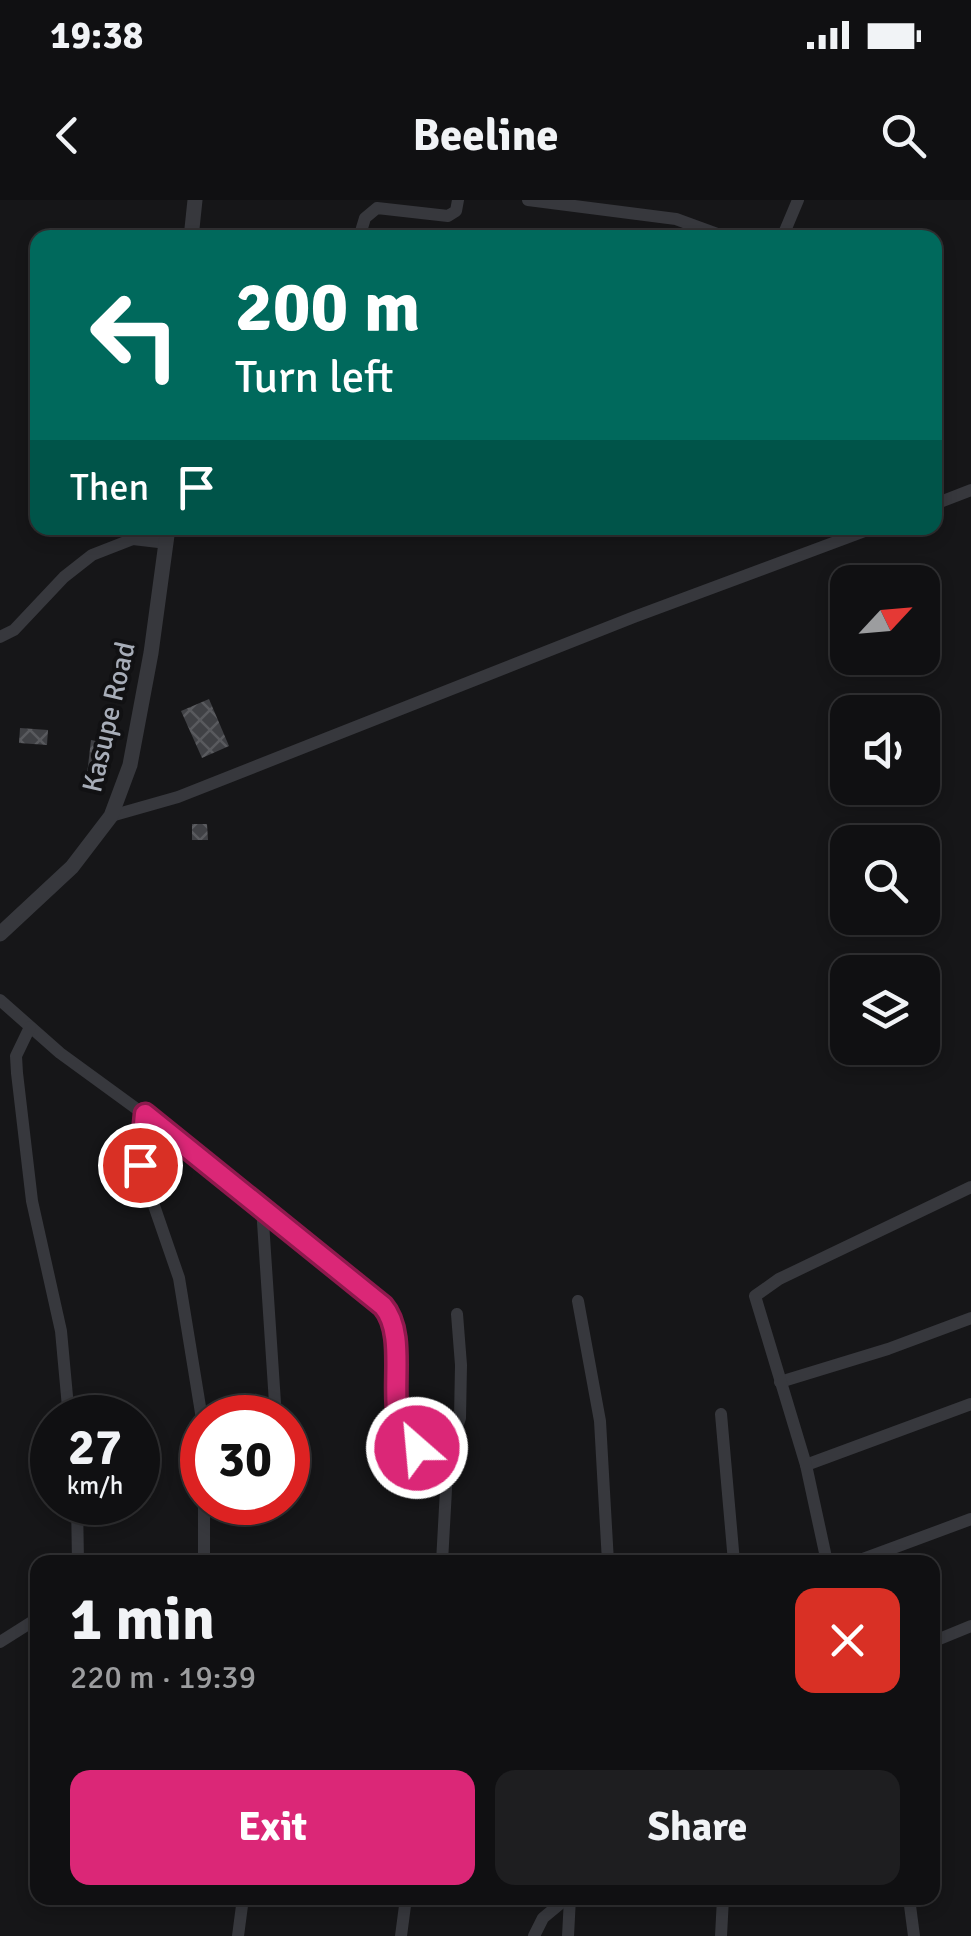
<!DOCTYPE html>
<meta charset="utf-8">
<style>
:root{--surface:#101012;--page:#1e1e20;--text:#f1f3f6;--muted:#9c9d9f;--line:#303032;--accent:#db2777}
body{margin:0;font-family:Signika,sans-serif;background:var(--page);color:var(--text);height:100vh;display:flex;flex-direction:column;font-size:38px;white-space:nowrap}
*{box-sizing:border-box;margin:0}
p{font-size:32px;color:var(--muted)}
.icon{flex:none;width:55px;height:55px;fill:none;stroke:currentColor;stroke-width:2;stroke-linecap:round;stroke-linejoin:round}
.map{position:relative;flex:1;overflow:hidden}
.side{position:absolute;left:30px;top:1355px;width:910px;height:350px;display:flex;flex-direction:column;background:var(--surface);border-radius:20px;box-shadow:0 5px 15px #0003,0 0 0 2px var(--line)}
.side>*{flex:none}
.hud{position:absolute;left:30px;top:30px;width:912px;height:305px;border-radius:20px;box-shadow:0 5px 15px #0003,0 0 0 2px var(--line);background:#00695c;color:#fff;overflow:hidden}
.needle{width:65px;rotate:64deg}
.buttons{position:absolute;left:830px;top:365px;display:grid;gap:20px}
.buttons a{display:grid;place-items:center;width:110px;height:110px;border-radius:20px;background:var(--surface);box-shadow:0 5px 15px #0003,0 0 0 2px var(--line);font-size:50px}
.speed{position:absolute;left:30px;top:1195px;display:flex;gap:20px;font-size:50px;font-weight:700;text-align:center}
.speed>*{display:grid;place-content:center;width:130px;height:130px;border-radius:50%;background:var(--surface);box-shadow:0 5px 15px #0003,0 0 0 2px var(--line);line-height:1}
.speed small{font-size:25px;font-weight:400}
.speed .limit{border:15px solid #d22;background:#fff;color:#111}
.pin{position:absolute;display:grid;place-items:center;width:85px;height:85px;color:#fff;margin:-42px;border:5px solid #fff;border-radius:50%;box-shadow:0 2px 10px #0007}
.me{position:absolute;width:110px;margin:-55px;rotate:333deg;stroke-linejoin:round;filter:drop-shadow(0 0 8px #0008)}
.turn{display:flex;align-items:center;gap:35px;height:210px;padding:0 40px;font-size:45px}
.turn .icon{width:130px;height:130px;stroke-width:2.5}
.turn b{display:block;font-size:70px;line-height:85px}
.then{display:flex;align-items:center;height:95px;padding:0 40px;background:#0003;gap:20px;font-size:38px}
.round{display:grid;place-items:center;flex:none;width:105px;height:105px;border-radius:20px;background:var(--page)}
.head{display:flex;align-items:center;justify-content:space-between;height:170px;padding:0 40px}
h1{font-size:60px;font-weight:700;line-height:75px}
.cta{display:flex;gap:20px;margin-top:auto;padding:20px 40px}
.cta a{flex:1;height:115px;border-radius:20px;background:var(--accent);color:#fff;font-size:40px;font-weight:700;line-height:115px;text-align:center}
.cta a+a{background:var(--page);color:var(--text)}
.status{display:flex;justify-content:space-between;align-items:center;height:70px;padding:0 50px;background:var(--surface);direction:ltr}
.status svg{height:28px;fill:currentColor}
header{display:flex;justify-content:space-between;align-items:center;height:130px;padding:0 40px;background:var(--surface);font-size:45px;font-weight:700}
.map>svg:first-child{display:block}
.building{fill:url(#building-cross-hatch)}
.lines{fill:none;stroke-linecap:round;stroke-linejoin:round}
.minor{stroke:#37383d;stroke-width:12}
.tertiary{stroke:#37383d;stroke-width:15}
.route-casing{stroke:#8e194d;stroke-width:25}
.route{stroke:#db2777;stroke-width:18}
.labels{text-anchor:middle;dominant-baseline:central;stroke-width:8;stroke-linejoin:round;paint-order:stroke}
.street-label{font-size:28px;fill:#a7adb8;stroke:#111113}
</style>
<div class="status"><b>19:38</b><svg viewBox="0 0 49 12"><path d="M0 12V9h3v3zM5 12V6h3v6zM10 12V3h3v9zM15 12V0h3v12zM26 1h20v11H26zM47 4h2v5h-2z"/></svg></div>
<header><svg class="icon" aria-label="back" viewBox="0 0 24 24"><path d="M15 5l-7 7 7 7"/></svg>Beeline<svg class="icon" aria-label="search" viewBox="0 0 24 24"><circle cx="10" cy="10" r="6"/><path d="M15 15l6 6"/></svg></header>
<div class="map">
<svg width="971" height="1736" viewBox="0 0 971 1736">
<defs>
<pattern id="building-cross-hatch" width="8" height="8" patternUnits="userSpaceOnUse" patternTransform="scale(2.5)"><rect width="8" height="8" fill="#404145"/><path d="M0 0l8 8M0 8l8-8" fill="none" stroke="#595a5e"/></pattern>
</defs>
<rect width="100%" height="100%" fill="#161618"/>
<g class="building">
<polygon points="209,499 229,546 202,558 181,511"/>
<polygon points="20,528 48,530 47,545 19,543"/>
<polygon points="91,540 101,542 98,576 87,575"/>
<polygon points="192,624 207,624 208,640 192,640"/>
</g>
<g class="lines">
<g class="minor">
<polyline points="528,0 676,19 728,38"/>
<polyline points="359,38 365,18 377,8 448,16 456,11 458,0"/>
<polyline points="782,38 798,0"/>
<polyline points="935,304 971,290"/>
<polyline points="0,437 14,430 64,377 92,355 133,339 167,343"/>
<polyline points="111,616 178,597 634,417 873,328"/>
<polyline points="0,800 60,853 167,931 383,1106 391,1118 394,1131 398,1167 394,1199 406,1241 417,1248 448,1253"/>
<polyline points="30,827 16,856 17,873 32,1001 61,1131 69,1218"/>
<polyline points="145,915 140,965 179,1078 202,1219"/>
<polyline points="262,1007 276,1218"/>
<polyline points="578,1101 600,1221 608,1362"/>
<polyline points="780,1182 888,1149 971,1118"/>
<polyline points="721,1214 734,1362"/>
<polyline points="806,1265 971,1204"/>
<polyline points="77,1302 78,1362"/>
<polyline points="204,1302 204,1362"/>
<polyline points="282,1302 282,1303"/>
<polyline points="442,1362 448,1253 460,1218 461,1165 457,1114"/>
<polyline points="827,1362 806,1265 755,1096 779,1079 971,987"/>
<polyline points="855,1362 971,1319"/>
<polyline points="0,1442 38,1418"/>
<polyline points="932,1442 971,1426"/>
<polyline points="909,1698 914,1736"/>
<polyline points="238,1736 243,1698"/>
<polyline points="401,1736 406,1698"/>
<polyline points="534,1736 543,1718 567,1698"/>
<polyline points="568,1736 570,1698"/>
<polyline points="721,1736 723,1698"/>
</g>
<g class="tertiary">
<polyline points="191,38 195,0"/>
<polyline points="0,734 72,667 111,616 130,565 151,453 168,328"/>
</g>
</g>
<g class="lines">
<defs>
<path id="route" d="M 140,965 L 145,914 L 383,1106 C 414,1142 376,1227 417,1248"/>
</defs>
<use href="#route" class="route-casing"/>
<use href="#route" class="route"/>
</g>
<g class="labels">
<g class="street-label">
<text transform="translate(109 517) rotate(-77)">Kasupe Road</text>
</g>
</g>
</svg>
<div class="buttons">
<a><svg class="needle" viewBox="-14 -14 28 28"><path d="M0-13l5 13h-10z" fill="#e53935"/><path d="M0 13l5-13h-10z" fill="#9c9d9f"/></svg></a>
<a><svg class="icon" aria-label="sound" viewBox="0 0 24 24"><path d="M4 9h4l5-4v14l-5-4H4zM17 9q2 3 0 6"/></svg></a>
<a><svg class="icon" aria-label="search" viewBox="0 0 24 24"><circle cx="10" cy="10" r="6"/><path d="M15 15l6 6"/></svg></a>
<a><svg class="icon" aria-label="layers" viewBox="0 0 24 24"><path d="M12 4l9 5-9 5-9-5zM3 14l9 5 9-5"/></svg></a>
</div>
<div class="speed"><div>27<small>km/h</small></div><div class="limit">30</div></div>
<div class="pin" style="left:140px;top:965px;background:#d93025"><svg class="icon" aria-label="arrive" viewBox="0 0 24 24"><path d="M6 21V4h12l-3 4 3 4H6"/></svg></div>
<svg class="me" style="left:417px;top:1248px" viewBox="-20 -20 40 40"><circle r="17" fill="#db2777" stroke="#fff" stroke-width="3"/><path d="M0-11L8 9 0 5-8 9z" fill="#fff"/></svg>
<div class="hud">
<div class="turn"><svg class="icon" aria-label="left" viewBox="0 0 24 24"><path d="M17 20v-9H6M10 6l-5 5 5 5"/></svg><div><b>200 m</b>Turn left</div></div>
<div class="then">Then<svg class="icon" aria-label="arrive" viewBox="0 0 24 24"><path d="M6 21V4h12l-3 4 3 4H6"/></svg></div>
</div>
<section class="side">
<div class="head"><div><h1>1 min</h1><p>220 m · 19:39</p></div><a class="round" style="background:#d93025;color:#fff"><svg class="icon" aria-label="close" viewBox="0 0 24 24"><path d="M6 6l12 12M18 6L6 18"/></svg></a></div>
<div class="cta"><a>Exit</a><a>Share</a></div>
</section>
</div>
